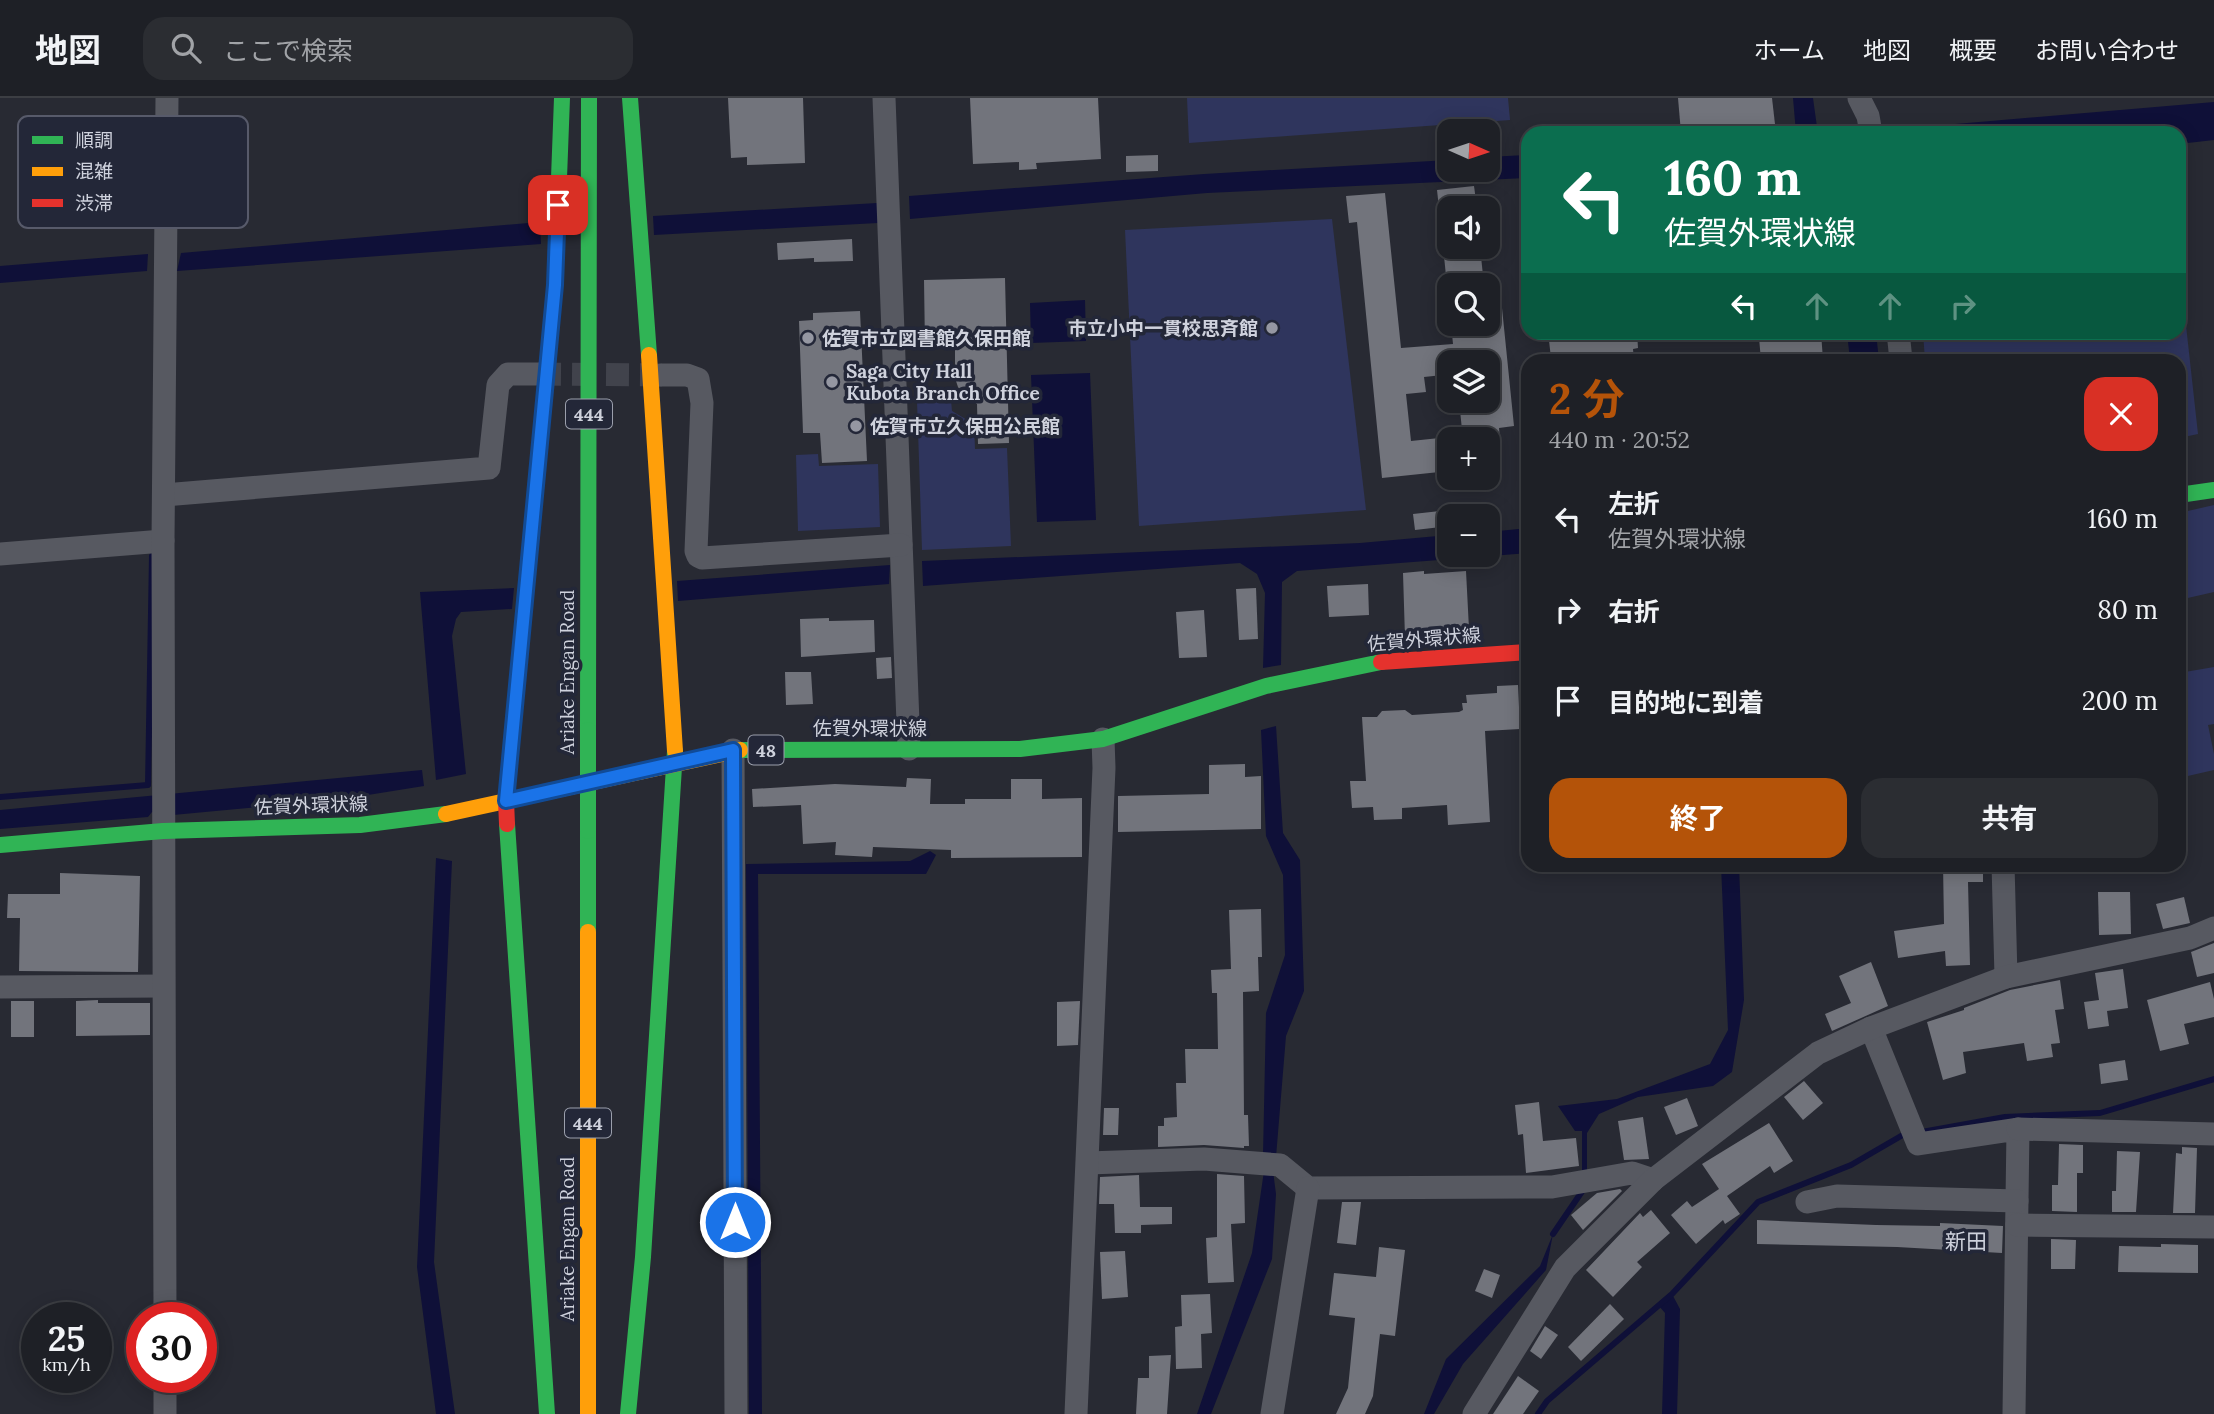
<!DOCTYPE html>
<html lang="ja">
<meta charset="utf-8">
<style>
:root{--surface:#1e2026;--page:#2b2d32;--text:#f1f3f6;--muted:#a1a3a7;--line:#3c3e43;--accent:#b45309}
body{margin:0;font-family:Lora,"Noto Sans JP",serif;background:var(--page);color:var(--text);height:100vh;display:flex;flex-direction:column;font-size:26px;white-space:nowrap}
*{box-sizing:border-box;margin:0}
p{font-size:23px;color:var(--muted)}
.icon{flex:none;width:38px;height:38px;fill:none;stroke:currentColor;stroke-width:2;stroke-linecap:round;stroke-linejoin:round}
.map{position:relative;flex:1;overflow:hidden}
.sheet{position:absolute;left:1521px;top:256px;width:665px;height:518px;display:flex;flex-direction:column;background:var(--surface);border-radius:21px;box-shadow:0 4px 18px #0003,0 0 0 2px var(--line)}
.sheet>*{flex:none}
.banner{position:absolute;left:1521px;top:28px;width:665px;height:214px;border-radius:21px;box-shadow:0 4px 18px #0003,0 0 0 2px var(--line);background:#0b6e4f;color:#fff;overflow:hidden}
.needle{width:46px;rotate:93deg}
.fabs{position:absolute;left:1437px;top:21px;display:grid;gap:14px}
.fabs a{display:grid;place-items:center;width:63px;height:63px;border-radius:14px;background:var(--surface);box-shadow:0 4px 18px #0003,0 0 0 2px var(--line);font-size:35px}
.speed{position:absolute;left:21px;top:1204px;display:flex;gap:14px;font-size:35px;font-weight:700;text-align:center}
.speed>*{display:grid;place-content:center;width:91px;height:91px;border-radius:50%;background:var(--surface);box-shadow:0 4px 18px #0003,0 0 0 2px var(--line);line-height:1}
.speed small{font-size:18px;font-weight:400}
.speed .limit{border:10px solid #d22;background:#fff;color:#111}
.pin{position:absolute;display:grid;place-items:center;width:60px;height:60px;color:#fff;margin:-30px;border-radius:14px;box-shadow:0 4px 10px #0006}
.me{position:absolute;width:77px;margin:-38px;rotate:0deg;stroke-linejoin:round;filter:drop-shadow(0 0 5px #0008)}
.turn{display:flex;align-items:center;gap:24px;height:147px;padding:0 28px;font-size:32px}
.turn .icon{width:91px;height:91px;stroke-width:2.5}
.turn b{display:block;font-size:49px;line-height:60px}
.lanes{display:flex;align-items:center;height:66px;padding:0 28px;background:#0003;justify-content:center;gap:35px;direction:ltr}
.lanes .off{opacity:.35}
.round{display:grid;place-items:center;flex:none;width:74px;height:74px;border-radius:21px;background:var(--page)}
.head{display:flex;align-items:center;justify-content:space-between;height:119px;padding:0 28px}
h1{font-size:42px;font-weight:700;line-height:52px;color:var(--accent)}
.primary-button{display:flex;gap:14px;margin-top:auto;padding:14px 28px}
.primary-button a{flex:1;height:80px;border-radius:21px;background:var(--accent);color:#fff;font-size:28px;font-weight:700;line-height:80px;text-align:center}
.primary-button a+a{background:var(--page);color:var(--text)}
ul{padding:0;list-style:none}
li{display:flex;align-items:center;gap:21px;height:91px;padding:0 28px}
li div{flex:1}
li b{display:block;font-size:26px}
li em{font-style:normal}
header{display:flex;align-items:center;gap:42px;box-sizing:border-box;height:98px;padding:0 35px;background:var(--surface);border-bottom:2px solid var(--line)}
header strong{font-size:33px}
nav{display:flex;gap:38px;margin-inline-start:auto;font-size:24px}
.search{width:490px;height:63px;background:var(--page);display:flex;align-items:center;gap:18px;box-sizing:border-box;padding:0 24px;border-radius:21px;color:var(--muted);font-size:26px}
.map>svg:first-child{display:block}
.green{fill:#2f355d}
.water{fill:#0f1038}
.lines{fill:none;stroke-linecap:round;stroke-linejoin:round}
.stream{stroke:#0f1038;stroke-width:6}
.building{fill:#72747c}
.street-tunnel{stroke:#41434c;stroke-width:23;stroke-dasharray:23 11;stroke-linecap:butt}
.street{stroke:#575961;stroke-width:23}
.fast{stroke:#30b455;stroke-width:16}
.slow{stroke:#ff9f0a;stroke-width:16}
.jam{stroke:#e5322d;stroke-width:16}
.fast-bridge{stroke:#30b455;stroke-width:16}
.route-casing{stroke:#114b97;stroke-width:18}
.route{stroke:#1a73e8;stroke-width:12}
.poi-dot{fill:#9597a2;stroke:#232738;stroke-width:2.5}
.labels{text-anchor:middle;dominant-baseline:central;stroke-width:7;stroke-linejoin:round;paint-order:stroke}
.shield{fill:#232738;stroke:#9b9fac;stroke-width:2}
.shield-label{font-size:18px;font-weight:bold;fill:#cfd2dd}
.poi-label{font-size:19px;font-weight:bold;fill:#cfd2dd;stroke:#232738;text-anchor:start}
.street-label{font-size:19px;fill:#cfd2dd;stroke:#232738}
.neighbourhood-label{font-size:21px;fill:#cfd2dd;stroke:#232738}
.key{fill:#232738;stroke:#575a6a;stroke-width:2}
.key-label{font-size:19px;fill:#cfd2dd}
</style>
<header>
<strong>地図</strong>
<div class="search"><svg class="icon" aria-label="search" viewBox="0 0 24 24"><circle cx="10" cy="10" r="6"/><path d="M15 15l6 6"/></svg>ここで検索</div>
<nav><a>ホーム</a><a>地図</a><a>概要</a><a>お問い合わせ</a></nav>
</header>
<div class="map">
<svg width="2214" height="1316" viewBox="0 0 2214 1316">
<rect width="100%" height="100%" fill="#282a33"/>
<g class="green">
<polygon points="1187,0 1508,0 1510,22 1189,45"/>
<polygon points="1332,121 1366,412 1139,428 1125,132"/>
<polygon points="2179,164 2198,336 2179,340 2179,262 1925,262 1923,235 2179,234"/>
<polygon points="951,302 952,313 974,326 975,351 1007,350 1011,448 922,452 917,303"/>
<polygon points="818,356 819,368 878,366 880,429 798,433 796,357"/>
<polygon points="2214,407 2214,494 2179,502 2179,415"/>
<polygon points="2214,569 2214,626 2208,627 2214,656 2214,672 2179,680 2179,575"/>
</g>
<g class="water">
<polygon points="1793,0 1813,0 1817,29 1861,28 1862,35 1796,35"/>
<polygon points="2214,4 2214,42 2179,46 2179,35 1889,35 1886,26 1909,30"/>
<polygon points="1528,57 1528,80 1207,95 910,121 909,98 1204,76 1449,62 1449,72 1488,72 1488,59"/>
<polygon points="877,105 878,125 654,137 653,118"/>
<polygon points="540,124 541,146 177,173 181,155"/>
<polygon points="148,156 147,173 0,185 0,168"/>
<polygon points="1085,202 1086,243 1031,245 1030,205"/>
<polygon points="1847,235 1876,235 1879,262 1850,262"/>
<polygon points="1090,275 1096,422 1037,424 1031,277"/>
<polygon points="1528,430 1528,455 1297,473 1282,484 1281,567 1263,570 1265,495 1257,476 1240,465 923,488 922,463 1360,445 1449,437 1449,457 1488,457 1488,434"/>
<polygon points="890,467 889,486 678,503 677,483"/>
<polygon points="514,490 512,511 461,514 456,521 452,538 466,676 436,682 420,494"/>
<polygon points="1276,628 1283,735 1300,762 1304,893 1286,938 1276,1059 1263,1057 1266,915 1285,857 1283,777 1266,738 1261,632"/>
<polygon points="422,672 424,688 343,701 173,717 169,714 152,714 148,719 0,731 0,712"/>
<polygon points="930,753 936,757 926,776 758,776 762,1316 749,1316 746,766 910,763"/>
<polygon points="436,760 452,763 434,1164 455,1316 436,1316 417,1169"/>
<polygon points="1721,767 1739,767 1744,902 1732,974 1713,988 1638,999 1599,1016 1587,1035 1587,1073 1582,1073 1582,1033 1575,1033 1558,1008 1617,1001 1710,966 1728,932"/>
<polygon points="1264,1073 1273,1073 1276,1096 1272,1161 1211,1316 1197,1316 1252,1155"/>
<polygon points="1553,1136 1546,1172 1463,1266 1434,1316 1424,1316 1446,1261 1540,1168"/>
<polygon points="1672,1196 1680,1211 1677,1316 1662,1316 1665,1215 1658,1207"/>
</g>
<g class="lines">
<g class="stream">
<polyline points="0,699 148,687 152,458"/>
<polyline points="1922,1034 2005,1019 2100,1015 2214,981"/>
<polyline points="1553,1136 1583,1092"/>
<polyline points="1538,1316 1547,1303 1672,1196 1758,1104 1851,1067 1901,1038"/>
</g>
</g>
<g class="building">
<polygon points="728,0 803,0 805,65 747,67 747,59 731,60"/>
<polygon points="970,0 1098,0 1101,61 1036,65 1037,71 1019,72 1019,64 973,66"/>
<polygon points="1678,0 1772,0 1776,35 1681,35"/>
<polygon points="1158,57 1158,73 1126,74 1126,58"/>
<polygon points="1474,88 1477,110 1439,110 1437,92"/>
<polygon points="1385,95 1401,250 1453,246 1451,226 1488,226 1488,211 1502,210 1514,328 1499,330 1500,341 1463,341 1459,303 1488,303 1488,264 1441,264 1443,277 1424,279 1426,294 1406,296 1411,343 1449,339 1449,373 1382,380 1357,124 1349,125 1346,98"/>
<polygon points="852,141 853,163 814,164 814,160 778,162 777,145"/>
<polygon points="1443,149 1480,149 1484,187 1447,187"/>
<polygon points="1005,180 1009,345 978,346 977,306 963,296 958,289 955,280 955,248 925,249 924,182"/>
<polygon points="860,213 867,363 822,365 820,335 803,335 799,223 813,222 813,215"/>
<polygon points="1548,234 1637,234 1638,250 1633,251 1634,262 1556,262 1556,259 1551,260"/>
<polygon points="1770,234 1821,234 1823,262 1761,262 1759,240 1770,239"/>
<polygon points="1440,413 1441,429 1415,432 1413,416"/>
<polygon points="1424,473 1424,476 1466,473 1469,531 1427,533 1427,539 1405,540 1403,475"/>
<polygon points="1368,486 1369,517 1329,519 1327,488"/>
<polygon points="1256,490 1258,541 1239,542 1236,491"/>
<polygon points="1204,512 1207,559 1179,560 1176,514"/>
<polygon points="829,520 829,523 874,522 875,554 801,559 800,521"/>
<polygon points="891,559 892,580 877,581 876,560"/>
<polygon points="785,574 811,574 813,606 786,607"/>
<polygon points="1518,587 1520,631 1485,633 1490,724 1448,727 1447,707 1402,710 1402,721 1374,722 1373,709 1352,710 1350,683 1366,683 1362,619 1377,619 1382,613 1405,612 1412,617 1459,614 1463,612 1462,605 1467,605 1466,597 1497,595 1497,588"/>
<polygon points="1245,666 1245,679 1261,678 1261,731 1118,734 1118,698 1209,696 1209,667"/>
<polygon points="907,680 931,681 930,706 965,706 965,701 1011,701 1011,681 1042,681 1042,701 1082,700 1082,759 951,760 951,752 873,749 872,759 835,757 836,744 803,746 801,707 753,709 752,691 835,686 906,689"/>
<polygon points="1943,766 1983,766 1983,784 1968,784 1970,867 1946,868 1945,853 1898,860 1894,833 1944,826"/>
<polygon points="60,775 140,778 138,874 19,873 20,820 7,820 8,796 60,796"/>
<polygon points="2098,794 2130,794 2131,836 2099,837"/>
<polygon points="2184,799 2190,825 2163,831 2156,806"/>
<polygon points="1261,811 1262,859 1258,859 1259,893 1243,894 1244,1017 1248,1017 1249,1048 1244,1048 1244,1050 1204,1047 1158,1049 1158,1028 1164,1028 1164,1020 1177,1019 1176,985 1186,985 1185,951 1218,951 1217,895 1212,895 1211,872 1231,871 1229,812"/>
<polygon points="2214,845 2214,875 2197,879 2191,854"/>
<polygon points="1871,864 1888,908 1832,933 1825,916 1851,905 1839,878"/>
<polygon points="2123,871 2128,910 2107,913 2109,928 2088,931 2084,904 2099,902 2095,875"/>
<polygon points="2060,882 2064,911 2055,912 2060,945 2051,946 2053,959 2027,963 2024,945 1963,954 1966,975 1943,982 1927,924 1964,912 1964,910 2010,892"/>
<polygon points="2210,884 2214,901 2214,919 2184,926 2189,946 2160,953 2147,902"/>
<polygon points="98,902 98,905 150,905 150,937 76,938 76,903"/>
<rect x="11" y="903" width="23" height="36"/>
<polygon points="1080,903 1078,947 1057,948 1057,904"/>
<polygon points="2125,962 2128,982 2101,986 2099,966"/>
<polygon points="1804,983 1823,1005 1803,1022 1784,999"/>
<polygon points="1687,1000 1698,1028 1676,1037 1664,1009"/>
<polygon points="1539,1004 1543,1043 1576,1040 1579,1068 1526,1075 1523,1036 1518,1037 1515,1007"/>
<polygon points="1104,1010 1119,1010 1118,1037 1103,1037"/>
<polygon points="1643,1019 1649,1061 1624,1062 1618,1023"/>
<polygon points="1769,1025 1793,1063 1774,1075 1770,1068 1727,1098 1740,1116 1725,1126 1723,1122 1696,1146 1671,1117 1687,1103 1692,1109 1719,1091 1702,1066"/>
<polygon points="2059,1046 2083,1047 2083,1075 2077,1075 2077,1114 2052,1113 2052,1087 2058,1087"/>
<polygon points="2182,1049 2197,1050 2195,1115 2173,1115 2176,1055 2182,1056"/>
<polygon points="2117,1053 2140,1054 2136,1114 2112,1114 2112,1093 2116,1093"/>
<polygon points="1217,1076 1244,1078 1245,1125 1231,1126 1234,1184 1208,1185 1206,1140 1217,1139"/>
<polygon points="1139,1077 1140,1109 1172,1109 1172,1126 1141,1127 1141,1135 1115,1135 1114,1106 1099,1106 1100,1079"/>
<polygon points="1620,1091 1622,1093 1583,1132 1571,1117 1597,1095"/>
<polygon points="1342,1104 1361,1104 1356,1147 1337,1145"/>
<polygon points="1651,1112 1670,1135 1637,1164 1642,1169 1613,1199 1586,1172 1640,1115 1643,1119"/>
<polygon points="1757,1122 1876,1127 1940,1128 1940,1125 2003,1128 2002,1155 1897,1149 1757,1146"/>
<polygon points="2051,1141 2076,1142 2075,1171 2051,1171"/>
<polygon points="2161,1146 2198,1147 2198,1175 2118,1174 2119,1148 2161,1149"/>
<polygon points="1379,1149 1405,1152 1395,1238 1380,1236 1373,1298 1365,1316 1336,1316 1348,1290 1355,1220 1329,1217 1334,1175 1376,1179"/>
<polygon points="1125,1153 1128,1199 1102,1201 1100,1154"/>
<polygon points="1484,1171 1500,1177 1492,1200 1475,1193"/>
<polygon points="1210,1196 1212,1235 1201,1236 1202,1270 1176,1271 1175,1229 1182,1228 1181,1197"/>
<polygon points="1610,1206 1624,1221 1581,1263 1568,1249"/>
<polygon points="1545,1228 1558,1237 1541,1261 1530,1253"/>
<polygon points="1171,1257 1167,1316 1136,1316 1138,1280 1149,1280 1149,1258"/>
<polygon points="1518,1278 1539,1293 1523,1316 1493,1316"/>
</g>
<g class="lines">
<polyline class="street-tunnel" points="538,276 662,277"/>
<g class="street">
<polyline points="884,0 909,651"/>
<polyline points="1859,0 1868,18 1871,35"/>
<polyline points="1898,234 1901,262"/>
<polyline points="662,277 687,277 698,281 702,305 696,453 698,458 702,460 901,447"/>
<polyline points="164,397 489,370 498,287 508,276 538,276"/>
<polyline points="0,456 163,443"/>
<polyline points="733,652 736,1316"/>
<polyline points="2003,766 2006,879"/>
<polyline points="0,889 163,888"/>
<polyline points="1871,930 1918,1046 2018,1031 2014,1316"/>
<polyline points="2018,1031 2214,1036"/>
<polyline points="1088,1065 1204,1061 1280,1067 1308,1090 1552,1089 1632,1075 1653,1082"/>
<polyline points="1807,1104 1837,1098 2017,1103"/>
<polyline points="2017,1127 2214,1129"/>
<polyline points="165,1220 163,443 167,0"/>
<polyline points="165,1279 165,1316"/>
<polyline points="1076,1316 1104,670 1103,641"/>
<polyline points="1272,1316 1308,1090"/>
<polyline points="1474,1316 1565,1170 1653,1082 1818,955 1871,930 2006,879 2190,840 2214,830"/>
</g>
<g class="fast">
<polyline points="630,0 649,257"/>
<polyline points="2179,397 2214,392"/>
<polyline points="533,421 555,187 562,0"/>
<polyline points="588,632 589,0"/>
<polyline points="740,652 1020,651 1103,641 1266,588 1381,564"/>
<polyline points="507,726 547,1316"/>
<polyline points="588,733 588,834"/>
<polyline points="0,747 163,733 360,727 446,716"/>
<polyline points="628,1316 643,1159 675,653"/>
</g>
<g class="slow">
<polyline points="649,257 675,653"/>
<polyline points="446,716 740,652"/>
<polyline points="588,834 588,1316"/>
</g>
<g class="jam">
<polyline points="1381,564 1528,554"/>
<polyline points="507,726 506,703 533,421"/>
</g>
<polyline class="fast-bridge" points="588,632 588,733"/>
</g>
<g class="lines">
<defs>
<polyline id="route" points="558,107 555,187 506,703 733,652 735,1124"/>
</defs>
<use href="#route" class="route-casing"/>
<use href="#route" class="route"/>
</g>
<g class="poi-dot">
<circle cx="1272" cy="230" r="7"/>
<circle cx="808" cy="240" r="7"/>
<circle cx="832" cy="284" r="7"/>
<circle cx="856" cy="328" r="7"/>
</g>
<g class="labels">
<g class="shield">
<rect x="566" y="301.5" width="46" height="29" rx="5"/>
<rect x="748.5" y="637.5" width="35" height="29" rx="5"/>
<rect x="565" y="1010.5" width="46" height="29" rx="5"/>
</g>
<g class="shield-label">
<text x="589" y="316">444</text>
<text x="766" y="652">48</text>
<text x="588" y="1025">444</text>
</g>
<g class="poi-label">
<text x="1258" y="230" text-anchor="end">市立小中一貫校思斉館</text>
<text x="822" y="240">佐賀市立図書館久保田館</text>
<text x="846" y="273">Saga City Hall<tspan x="846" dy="22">Kubota Branch Office</tspan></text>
<text x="870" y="328">佐賀市立久保田公民館</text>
</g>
<g class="street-label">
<text transform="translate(1424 541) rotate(-5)">佐賀外環状線</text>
<text transform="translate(567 574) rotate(-90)">Ariake Engan Road</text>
<text x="870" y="630">佐賀外環状線</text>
<text transform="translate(311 707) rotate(-2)">佐賀外環状線</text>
<text transform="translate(567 1141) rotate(-90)">Ariake Engan Road</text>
</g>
<g class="neighbourhood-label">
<text x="1966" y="1143">新田</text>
</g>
</g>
<rect x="18" y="18" width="230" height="112" rx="10" class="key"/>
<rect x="32" y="38" width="31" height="8" fill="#30b455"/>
<rect x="32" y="69" width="31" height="9" fill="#ff9f0a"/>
<rect x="32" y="101" width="31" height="8" fill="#e5322d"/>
<g class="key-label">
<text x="75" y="49">順調</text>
<text x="75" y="80">混雑</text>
<text x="75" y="112">渋滞</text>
</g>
</svg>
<div class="fabs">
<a><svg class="needle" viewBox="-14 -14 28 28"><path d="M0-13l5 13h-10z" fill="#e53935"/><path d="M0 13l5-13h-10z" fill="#a1a3a7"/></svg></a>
<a><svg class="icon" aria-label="sound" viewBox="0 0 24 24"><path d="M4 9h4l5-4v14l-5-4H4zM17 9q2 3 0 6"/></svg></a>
<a><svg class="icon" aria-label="search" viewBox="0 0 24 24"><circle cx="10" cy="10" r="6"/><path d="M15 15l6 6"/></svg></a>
<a><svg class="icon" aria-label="layers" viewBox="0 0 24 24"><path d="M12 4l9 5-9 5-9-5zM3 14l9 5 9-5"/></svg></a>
<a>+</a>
<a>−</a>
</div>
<div class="speed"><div>25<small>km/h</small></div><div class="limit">30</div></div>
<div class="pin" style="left:558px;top:107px;background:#d93025"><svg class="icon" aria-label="arrive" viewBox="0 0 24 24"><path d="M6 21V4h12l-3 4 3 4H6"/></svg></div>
<svg class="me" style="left:735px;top:1124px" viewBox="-20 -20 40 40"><circle r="17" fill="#1a73e8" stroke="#fff" stroke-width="3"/><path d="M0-11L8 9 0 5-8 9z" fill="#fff"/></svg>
<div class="banner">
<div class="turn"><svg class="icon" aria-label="left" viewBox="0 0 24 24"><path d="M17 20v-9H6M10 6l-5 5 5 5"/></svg><div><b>160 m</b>佐賀外環状線</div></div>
<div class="lanes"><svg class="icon" aria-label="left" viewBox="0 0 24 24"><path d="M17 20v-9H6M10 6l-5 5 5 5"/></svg><svg class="icon off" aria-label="ahead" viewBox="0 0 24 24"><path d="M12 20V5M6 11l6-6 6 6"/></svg><svg class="icon off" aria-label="ahead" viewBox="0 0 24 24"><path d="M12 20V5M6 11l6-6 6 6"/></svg><svg class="icon off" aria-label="right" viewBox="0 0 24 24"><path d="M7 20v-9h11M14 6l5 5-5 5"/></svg></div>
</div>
<section class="sheet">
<div class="head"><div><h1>2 分</h1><p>440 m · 20:52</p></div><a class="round" style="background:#d93025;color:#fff"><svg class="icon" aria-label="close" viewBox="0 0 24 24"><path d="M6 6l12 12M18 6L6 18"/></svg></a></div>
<ul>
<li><svg class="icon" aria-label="left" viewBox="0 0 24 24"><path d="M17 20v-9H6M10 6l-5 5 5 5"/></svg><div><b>左折</b><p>佐賀外環状線</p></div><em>160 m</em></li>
<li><svg class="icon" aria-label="right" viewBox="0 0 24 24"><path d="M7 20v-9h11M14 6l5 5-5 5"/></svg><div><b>右折</b></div><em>80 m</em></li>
<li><svg class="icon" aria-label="arrive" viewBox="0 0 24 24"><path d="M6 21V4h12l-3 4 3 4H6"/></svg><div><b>目的地に到着</b></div><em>200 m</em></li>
</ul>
<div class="primary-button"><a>終了</a><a>共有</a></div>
</section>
</div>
